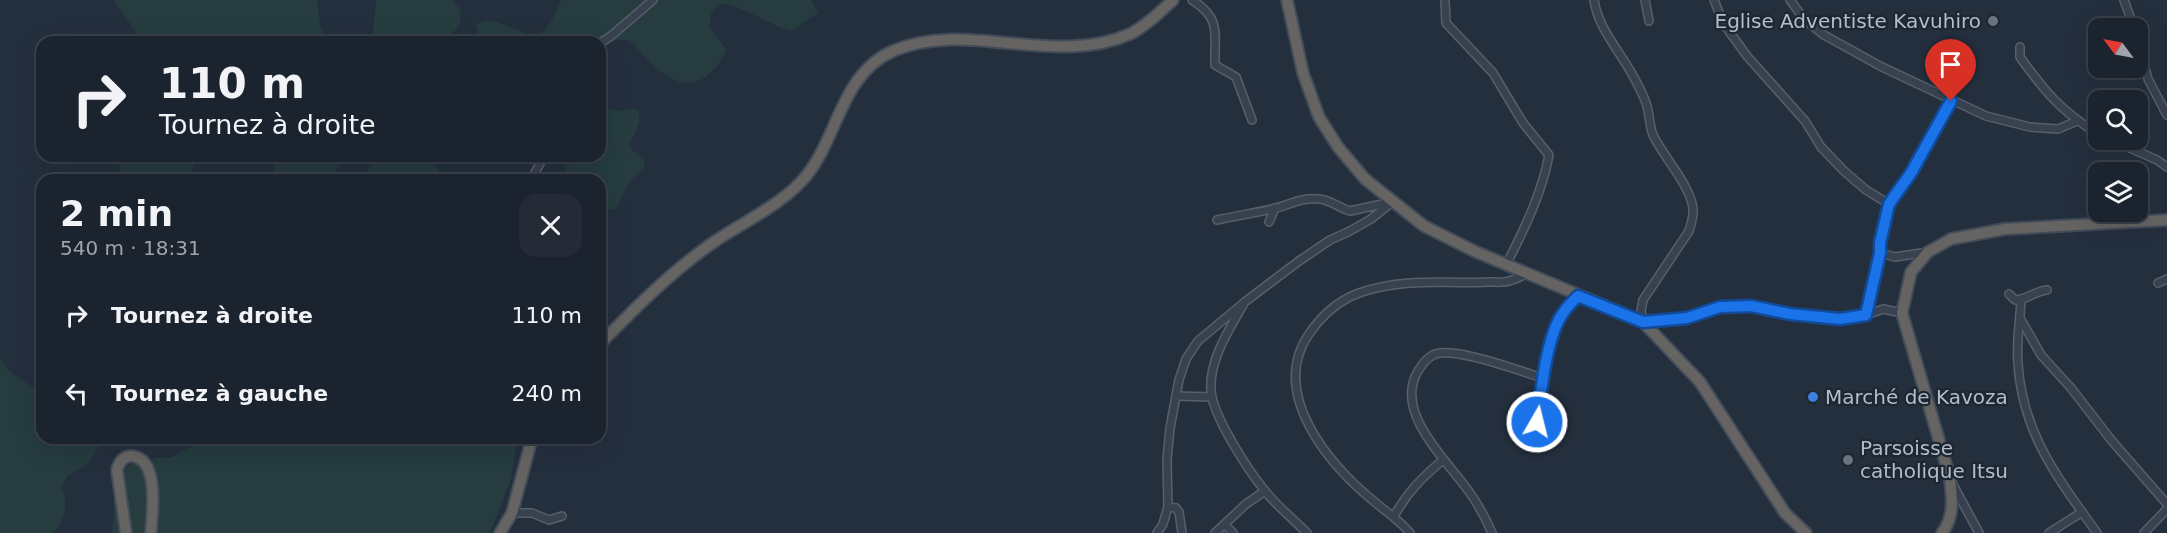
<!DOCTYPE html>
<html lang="fr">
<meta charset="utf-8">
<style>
:root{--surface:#1b232e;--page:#242b36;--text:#f1f3f6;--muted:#a0a4aa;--line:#39404a}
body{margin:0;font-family:"DejaVu Sans",sans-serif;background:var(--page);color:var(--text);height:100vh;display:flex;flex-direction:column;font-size:22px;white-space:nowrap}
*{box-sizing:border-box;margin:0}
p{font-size:20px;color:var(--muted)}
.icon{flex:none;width:33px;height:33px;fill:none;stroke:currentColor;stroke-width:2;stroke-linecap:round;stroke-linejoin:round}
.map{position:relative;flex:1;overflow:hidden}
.panel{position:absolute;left:36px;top:174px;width:570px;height:270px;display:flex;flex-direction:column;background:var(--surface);border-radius:18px;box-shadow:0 6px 24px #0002,0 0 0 2px var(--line)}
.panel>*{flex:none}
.hud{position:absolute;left:36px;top:36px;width:570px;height:126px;border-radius:18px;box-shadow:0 6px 24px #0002,0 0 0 2px var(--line);background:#1b232e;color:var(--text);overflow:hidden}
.needle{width:39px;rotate:302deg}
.fabs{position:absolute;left:2088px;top:18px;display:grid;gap:12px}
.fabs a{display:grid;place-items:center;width:60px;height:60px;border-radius:12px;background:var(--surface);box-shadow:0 6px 24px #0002,0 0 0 2px var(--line);font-size:30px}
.pin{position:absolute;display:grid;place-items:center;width:51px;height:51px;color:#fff;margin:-62px -26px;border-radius:50% 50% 50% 0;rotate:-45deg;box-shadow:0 0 6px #0007}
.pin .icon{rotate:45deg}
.me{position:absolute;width:66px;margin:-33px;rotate:8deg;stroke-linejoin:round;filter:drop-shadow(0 0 4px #0008)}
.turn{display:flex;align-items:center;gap:21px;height:126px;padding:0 24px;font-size:27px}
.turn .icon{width:78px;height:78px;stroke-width:2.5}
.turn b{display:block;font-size:42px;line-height:51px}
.round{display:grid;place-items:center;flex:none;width:63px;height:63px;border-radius:18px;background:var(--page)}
.overview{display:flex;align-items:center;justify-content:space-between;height:102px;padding:0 24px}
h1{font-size:36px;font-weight:700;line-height:45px}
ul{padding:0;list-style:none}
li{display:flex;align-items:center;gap:18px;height:78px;padding:0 24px}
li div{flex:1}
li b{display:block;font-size:22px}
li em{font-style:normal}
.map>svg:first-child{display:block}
.green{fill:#263c3f}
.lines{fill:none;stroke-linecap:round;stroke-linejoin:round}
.minor-casing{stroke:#565f6c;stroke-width:10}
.trunk-casing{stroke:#434c59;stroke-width:14}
.minor{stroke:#38414e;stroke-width:7}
.trunk{stroke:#656462;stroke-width:10}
.route-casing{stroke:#114b97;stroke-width:15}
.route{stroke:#1a73e8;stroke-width:10}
.worship-dot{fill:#6b7280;stroke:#1d2633;stroke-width:2}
.shop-dot{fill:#3f7fe0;stroke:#1d2633;stroke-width:2}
.labels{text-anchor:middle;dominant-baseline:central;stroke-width:4.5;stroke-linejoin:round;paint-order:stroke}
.poi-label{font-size:20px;fill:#b4bcc9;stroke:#1d2633;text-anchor:start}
</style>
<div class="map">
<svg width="2167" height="533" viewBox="0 0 2167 533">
<rect width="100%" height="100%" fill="#242f3e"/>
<g class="green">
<polygon points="114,0 317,0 320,25 326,42 140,42 138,36"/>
<polygon points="376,0 452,0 461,11 460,24 446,42 375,42 373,33"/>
<path d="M 561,0 L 811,0 L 818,13 L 791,31 C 767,24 747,8 722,3 L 711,13 L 710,28 L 727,50 C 706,89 681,94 649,61 C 642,54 637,47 629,40 L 615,40 L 600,49 L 600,42 L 480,42 L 476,24 L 491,20 L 531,35 L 544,31 L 552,20 Z"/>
<path d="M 600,102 C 620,119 617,106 638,110 C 643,123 634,132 630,144 L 632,150 L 644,160 L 645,166 L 629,182 L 617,208 L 610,210 L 600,209 L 600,180 L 555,180 L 564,176 L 566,169 L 560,156 L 600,156 Z"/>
<polygon points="119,156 194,156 192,180 120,180"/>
<polygon points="276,156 344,156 332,180 273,180"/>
<polygon points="378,156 421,156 439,169 436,180 368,180 367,171"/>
<path d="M 0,359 L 10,372 L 42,393 L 42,438 L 97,438 L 100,443 C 92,461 85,468 68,475 L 62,488 C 69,506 65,517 54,533 L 0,533 Z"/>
<polygon points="206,438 518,438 511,479 490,533 112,533 114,516 114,489 119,476 129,465 156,458 170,458"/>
</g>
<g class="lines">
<defs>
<g id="minor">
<path d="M 1192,0 C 1222,19 1214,33 1215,65 L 1236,77 L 1252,120"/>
<path d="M 1445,0 L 1446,23 L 1493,73 L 1523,123 L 1549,155 C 1542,193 1524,230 1506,265"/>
<path d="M 1594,0 C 1598,28 1619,50 1632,74 C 1637,83 1643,94 1646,103 C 1650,114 1649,125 1653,135 C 1664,158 1689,183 1693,208 C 1694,216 1691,224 1689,231 L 1643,300 L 1641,311 L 1643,322 L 1687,318 L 1720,307 L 1751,306 L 1790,314 L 1840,319 L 1866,315 L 1883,309 L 1902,313"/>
<polyline points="1645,0 1649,21"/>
<polyline points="1714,0 1723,23 1747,56 1805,121 1821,147 1844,171 1866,190 1889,204"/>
<polyline points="1790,0 1804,19 1824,35 1880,66 1986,116 2030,127 2058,129 2077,121"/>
<polyline points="2124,0 2134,28"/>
<polyline points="2138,42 2148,79 2167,115"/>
<polyline points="600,43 611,36 653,0"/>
<path d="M 2020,47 L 2020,57 C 2045,92 2061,111 2098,134"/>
<polyline points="2112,140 2157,160 2167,167"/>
<polyline points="531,180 544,156"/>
<polyline points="1269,222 1275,208"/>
<polyline points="1880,253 1895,257 1928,252"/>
<polyline points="2158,283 2167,279"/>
<path d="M 2009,294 L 2015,300 C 2027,300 2035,291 2047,290"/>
<path d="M 2021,300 C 2020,321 2016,343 2018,364 C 2023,435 2058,478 2097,533"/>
<path d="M 1243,305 C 1229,330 1209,360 1211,390 C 1212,415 1248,470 1265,491 C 1277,506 1293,519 1307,533"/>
<polyline points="1866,315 1880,253 1880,243 1889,204 1911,173 1951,101"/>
<polyline points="2020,318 2041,355 2071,388 2112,441 2167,504"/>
<polyline points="1176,396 1212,397"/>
<path d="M 1537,422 C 1541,393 1546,337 1563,313 C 1567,307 1573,301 1578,296"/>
<polyline points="1952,483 1979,533"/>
<polyline points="1168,507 1176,508 1179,512 1182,533"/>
<polyline points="512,513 532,513 549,520 562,516"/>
<path d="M 1394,516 C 1408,492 1421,478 1443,460"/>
<polyline points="1225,525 1233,533"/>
<path d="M 1157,533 L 1163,524 L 1168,507 L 1167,459 L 1170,428 L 1179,380 L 1186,359 L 1198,341 L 1246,301 L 1299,261 L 1330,240 L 1348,232 L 1371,219 L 1392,202 L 1350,211 C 1339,208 1331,200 1319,199 C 1302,197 1289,205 1273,209 C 1254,213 1235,216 1217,220"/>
<polyline points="1215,533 1246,504 1265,491"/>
<path d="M 1410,533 C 1400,521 1388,513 1376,503 C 1330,466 1268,394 1309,334 C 1333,299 1359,289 1400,284 C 1428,280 1458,284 1487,282 C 1494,282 1503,283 1509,281 C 1515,280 1521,276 1526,274"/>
<path d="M 1492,533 C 1486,519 1479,506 1470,493 C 1448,461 1393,413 1418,371 C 1421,366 1427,358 1433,355 C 1452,345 1522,372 1543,378"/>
<polyline points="2049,533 2082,512"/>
<polyline points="2144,533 2167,509"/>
</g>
<g id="trunk">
<polyline points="1287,0 1303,73 1319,117 1338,147 1365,179 1424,226 1474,251 1643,322 1700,382 1785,513 1806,533"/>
<path d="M 600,344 C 635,308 670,273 711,244 C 741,223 784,204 807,175 C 838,136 842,73 893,51 C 966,19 1053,68 1130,34 C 1146,26 1160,12 1173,0"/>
<path d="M 126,533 L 117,470 C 119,462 123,456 132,456 C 160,459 152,514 151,533"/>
<polyline points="500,533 512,513 532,438"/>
<path d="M 1942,533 C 1955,516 1952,498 1950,478 L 1902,313 L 1911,272 L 1928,252 L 1951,239 L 2005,229 L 2167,220"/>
</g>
</defs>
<use href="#minor" class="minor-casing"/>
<use href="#trunk" class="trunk-casing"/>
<use href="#minor" class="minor"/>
<use href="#trunk" class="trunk"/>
</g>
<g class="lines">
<defs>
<path id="route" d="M 1537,422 C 1541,393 1546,337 1563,313 C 1567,307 1573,301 1578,296 L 1643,322 L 1687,318 L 1720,307 L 1751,306 L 1790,314 L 1840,319 L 1866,315 L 1880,253 L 1880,243 L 1889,204 L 1911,173 L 1951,101"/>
</defs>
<use href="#route" class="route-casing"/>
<use href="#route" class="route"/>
</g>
<g class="worship-dot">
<circle cx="1993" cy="21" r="6"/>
<circle cx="1848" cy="460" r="6"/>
</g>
<circle class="shop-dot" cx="1813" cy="397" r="6"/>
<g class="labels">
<g class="poi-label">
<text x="1981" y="21" text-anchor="end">Eglise Adventiste Kavuhiro</text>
<text x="1825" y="397">Marché de Kavoza</text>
<text x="1860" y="448">Parsoisse<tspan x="1860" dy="23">catholique Itsu</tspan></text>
</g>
</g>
</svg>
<div class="fabs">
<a><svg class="needle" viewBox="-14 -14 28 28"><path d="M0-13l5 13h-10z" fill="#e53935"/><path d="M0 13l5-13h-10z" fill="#a0a4aa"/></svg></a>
<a><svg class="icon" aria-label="search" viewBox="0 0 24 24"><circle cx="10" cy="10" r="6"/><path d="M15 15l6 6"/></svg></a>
<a><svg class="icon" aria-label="layers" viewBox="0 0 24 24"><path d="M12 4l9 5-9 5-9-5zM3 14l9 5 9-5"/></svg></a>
</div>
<div class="pin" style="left:1951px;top:101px;background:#d93025"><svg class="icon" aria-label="arrive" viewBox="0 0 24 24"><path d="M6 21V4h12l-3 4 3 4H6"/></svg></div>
<svg class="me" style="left:1537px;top:422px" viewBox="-20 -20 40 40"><circle r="17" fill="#1a73e8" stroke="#fff" stroke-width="3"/><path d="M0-11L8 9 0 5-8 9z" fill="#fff"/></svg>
<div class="hud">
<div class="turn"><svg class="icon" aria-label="right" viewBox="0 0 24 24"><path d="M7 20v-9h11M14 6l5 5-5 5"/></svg><div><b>110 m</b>Tournez à droite</div></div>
</div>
<section class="panel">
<div class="overview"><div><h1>2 min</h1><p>540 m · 18:31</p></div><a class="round"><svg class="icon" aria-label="close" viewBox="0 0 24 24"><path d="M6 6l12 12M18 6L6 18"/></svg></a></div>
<ul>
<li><svg class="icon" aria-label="right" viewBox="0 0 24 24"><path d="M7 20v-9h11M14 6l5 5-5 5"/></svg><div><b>Tournez à droite</b></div><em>110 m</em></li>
<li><svg class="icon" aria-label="left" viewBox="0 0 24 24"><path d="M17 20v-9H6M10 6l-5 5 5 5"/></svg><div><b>Tournez à gauche</b></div><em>240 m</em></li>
</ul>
</section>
</div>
